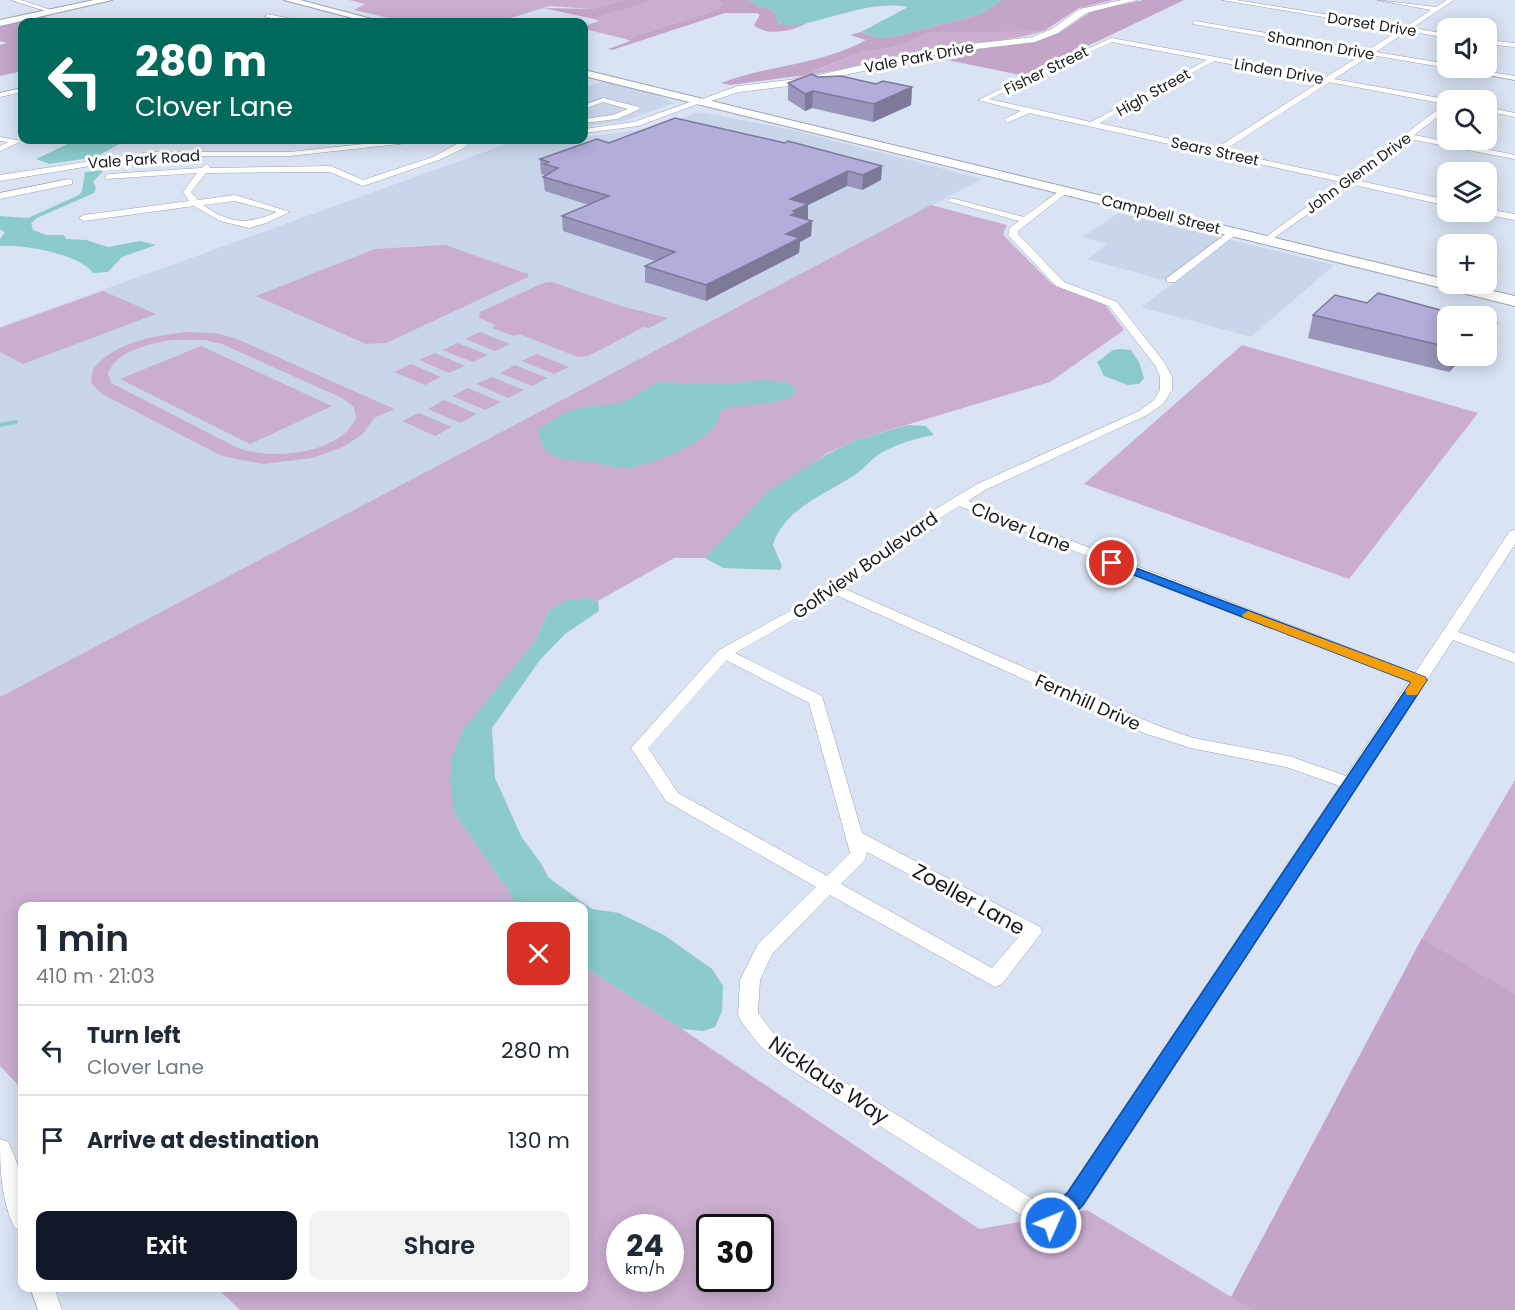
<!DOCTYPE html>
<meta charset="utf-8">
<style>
:root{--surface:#fff;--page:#f2f2f3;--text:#1f2937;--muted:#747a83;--line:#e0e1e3;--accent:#111827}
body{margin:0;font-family:Poppins,sans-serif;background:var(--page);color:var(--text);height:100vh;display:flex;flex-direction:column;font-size:22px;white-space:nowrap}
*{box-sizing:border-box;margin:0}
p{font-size:20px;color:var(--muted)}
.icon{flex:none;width:33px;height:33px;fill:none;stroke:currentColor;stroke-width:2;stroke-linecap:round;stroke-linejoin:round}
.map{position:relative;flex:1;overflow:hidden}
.drawer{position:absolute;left:18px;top:902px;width:570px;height:390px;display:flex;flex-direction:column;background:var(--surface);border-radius:12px;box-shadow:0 3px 15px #0003}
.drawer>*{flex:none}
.top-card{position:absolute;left:18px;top:18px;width:570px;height:126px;border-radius:12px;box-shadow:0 3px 15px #0003;background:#00695c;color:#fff;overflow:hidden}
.buttons{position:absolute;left:1437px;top:18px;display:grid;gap:12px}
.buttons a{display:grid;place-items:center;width:60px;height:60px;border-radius:12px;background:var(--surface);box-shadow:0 3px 15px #0003;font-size:30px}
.speed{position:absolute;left:606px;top:1214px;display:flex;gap:12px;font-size:30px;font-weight:700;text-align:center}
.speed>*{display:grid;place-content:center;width:78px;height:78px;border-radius:50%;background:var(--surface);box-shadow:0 3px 15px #0003;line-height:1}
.speed small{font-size:15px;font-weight:400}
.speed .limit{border:3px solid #111;border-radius:9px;background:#fff;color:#111}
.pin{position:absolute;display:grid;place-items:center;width:51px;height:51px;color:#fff;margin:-26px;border:3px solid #fff;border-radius:50%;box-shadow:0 2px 6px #0007}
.me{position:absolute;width:66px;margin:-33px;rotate:46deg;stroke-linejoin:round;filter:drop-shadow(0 0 4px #0008)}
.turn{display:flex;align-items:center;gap:21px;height:126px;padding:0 18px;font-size:27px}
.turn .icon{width:78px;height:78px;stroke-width:2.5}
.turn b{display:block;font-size:42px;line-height:51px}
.round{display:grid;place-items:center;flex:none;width:63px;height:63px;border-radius:12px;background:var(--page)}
.headline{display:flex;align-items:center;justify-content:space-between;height:102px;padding:0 18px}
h1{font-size:36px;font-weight:600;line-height:45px}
.action{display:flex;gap:12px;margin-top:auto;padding:12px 18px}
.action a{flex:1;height:69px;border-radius:12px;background:var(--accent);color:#fff;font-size:24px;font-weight:600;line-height:69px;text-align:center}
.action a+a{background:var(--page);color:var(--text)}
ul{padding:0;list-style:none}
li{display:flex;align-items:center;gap:18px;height:90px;padding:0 18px;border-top:2px solid var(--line)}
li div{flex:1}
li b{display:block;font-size:22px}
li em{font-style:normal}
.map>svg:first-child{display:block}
.built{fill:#c8d5eb}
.green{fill:#cbadd0;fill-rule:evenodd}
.forest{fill:#c4a4c9}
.water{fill:#8ccacc}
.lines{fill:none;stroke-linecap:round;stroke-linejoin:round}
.stream{stroke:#8ccacc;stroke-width:4}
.minor-casing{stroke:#9aa3b2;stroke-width:1}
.tertiary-casing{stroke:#9aa3b2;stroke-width:1}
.secondary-casing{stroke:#9aa3b2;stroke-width:2}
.minor{fill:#fff;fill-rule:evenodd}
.tertiary{fill:#fff;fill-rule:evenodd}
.secondary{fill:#fff;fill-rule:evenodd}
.wall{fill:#9995bb}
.shaded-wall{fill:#7d7999}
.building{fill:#b2adda;stroke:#7d7999;stroke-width:1.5}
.route{fill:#1a73e8;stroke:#114b97;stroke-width:1.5}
.slow{fill:#f59e0b}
.labels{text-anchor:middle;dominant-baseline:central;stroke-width:6;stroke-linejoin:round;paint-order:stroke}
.far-street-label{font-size:15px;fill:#181c21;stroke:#fff}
.street-label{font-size:18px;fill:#181c21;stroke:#fff}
.near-street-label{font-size:21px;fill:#181c21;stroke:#fff}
</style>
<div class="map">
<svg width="1515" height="1310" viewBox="0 0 1515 1310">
<rect width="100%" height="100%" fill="#d9e3f3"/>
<g class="built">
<polygon points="605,80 658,95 674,103 621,122 584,126 584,88"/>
<polygon points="700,112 788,129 982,179 0,697 0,327 515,141 584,140 584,137 646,129"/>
<polygon points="1119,213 1334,265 1251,337 1141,307 1174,283 1087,259 1108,244 1082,237"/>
</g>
<g class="green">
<polygon points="349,0 624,0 592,9 550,6 497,22 406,22 354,10 365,4"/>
<polygon points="655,0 718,0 723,5 716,10 626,39 584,29 584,26 599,21 594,19"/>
<path d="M 958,31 L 1044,31 C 1006,43 965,42 926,50 C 881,59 837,72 792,78 L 820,69 L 861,52 L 897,47 L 930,32 Z"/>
<path d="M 931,205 L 1007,225 L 1003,234 L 1007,239 L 1052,284 L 1104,303 L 1124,330 L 1050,382 L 853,441 L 824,455 L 748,513 C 736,530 719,544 705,558 L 674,558 L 598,601 L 587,598 L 550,609 L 535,641 L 504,681 L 454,813 L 510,893 L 515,906 L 22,906 L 22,1089 L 0,1066 L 0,697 Z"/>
<polygon points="445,245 528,274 528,277 386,343 366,344 256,296 375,249"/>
<polygon points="552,282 621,306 668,318 649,328 644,327 588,356 578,357 519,334 514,336 492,328 496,325 479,318 480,312 543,283"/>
<polygon points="103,291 156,314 23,364 0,352 0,328"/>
<path d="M 186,332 L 215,333 L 235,338 L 394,409 L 374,418 L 363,434 L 343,447 L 312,458 L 263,464 L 222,456 L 102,394 L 91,383 L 93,369 C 115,342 153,336 186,332 ZM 172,340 L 205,340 L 222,344 L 342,398 L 354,407 L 356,418 C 340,455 268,461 236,447 L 111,383 L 108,373 C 117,350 150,344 172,340 Z"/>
<polygon points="480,332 510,344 495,351 465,339"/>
<polygon points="458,343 488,355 473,362 442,350"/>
<polygon points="1242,345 1478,413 1349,579 1084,484"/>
<polygon points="201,346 332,406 250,444 120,379"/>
<polygon points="435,353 465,366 449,373 419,360"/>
<polygon points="537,354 569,367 554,374 522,361"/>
<polygon points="411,364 441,377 425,385 394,372"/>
<polygon points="515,365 547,378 532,386 500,373"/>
<polygon points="492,377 524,390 508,398 476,384"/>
<polygon points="468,388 501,402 485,410 452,396"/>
<polygon points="444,400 477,414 460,423 428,409"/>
<polygon points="419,413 452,427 435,436 402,421"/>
<polygon points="1515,780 1515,994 1422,938"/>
<path d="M 584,967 L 682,1029 L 979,1229 L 1087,1210 L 1253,1310 L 240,1310 L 216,1287 L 584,1287 ZM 620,1227 L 670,1227 L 670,1278 L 620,1278 ZM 710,1227 L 760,1227 L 760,1278 L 710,1278 Z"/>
</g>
<g class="forest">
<polygon points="624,0 655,0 594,19 543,8 592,9"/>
<path d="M 718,0 L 749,0 L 758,6 L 773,10 L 779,24 L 807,23 C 794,31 766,37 754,25 L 760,15 L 757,13 L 725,13 L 612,50 L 608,49 L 630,41 L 626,39 L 716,10 L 723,5 Z"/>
<path d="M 1002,0 L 1113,0 L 1079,8 L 1044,31 L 930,32 L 897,47 L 861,52 L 804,75 L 730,85 L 721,83 C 768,65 821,65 866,40 L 850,35 L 861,32 L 878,38 L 900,35 L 981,14 Z"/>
<polygon points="1143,0 1184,0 1025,76 928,56 1042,39 1059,33 1092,11"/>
<polygon points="41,16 63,22 22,22 22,71 0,76 0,45 7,43 0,41 0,25"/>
<polygon points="1422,938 1515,994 1515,1310 1253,1310 1231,1297"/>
</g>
<g class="water">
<path d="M 749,0 L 1002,0 L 981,14 L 900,35 L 878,38 L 861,32 L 908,7 C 869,0 829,21 791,26 C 774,24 779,23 773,10 L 758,6 Z"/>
<polygon points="76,140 138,140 121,143 96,157 49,164 36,159"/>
<path d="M 104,170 L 93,182 L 96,187 L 94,193 L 37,218 L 31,223 L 33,230 L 46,235 L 64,235 L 66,239 L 86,240 L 108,247 L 140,241 L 156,245 L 122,257 L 108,272 L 93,273 C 80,254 22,244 0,246 L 0,239 L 5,232 L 0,229 L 0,216 L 28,218 L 79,195 L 82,191 L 85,172 Z"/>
<polygon points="1120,349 1131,350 1139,362 1144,378 1139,384 1128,385 1104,376 1097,362 1113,350"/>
<path d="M 762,380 L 786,382 L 796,388 L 796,393 C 779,408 744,401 721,410 C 719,415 718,422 714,427 C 699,446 646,468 622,468 C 612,467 601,464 590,462 C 564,458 543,463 538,430 L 564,413 L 584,407 L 622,403 L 658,382 L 721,384 Z"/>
<path d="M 908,425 L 926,426 L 934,435 C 916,438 897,444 881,453 C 872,458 865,468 856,474 C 828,493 783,509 773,545 L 782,566 L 780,570 L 723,568 L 705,558 L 770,490 L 824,456 L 853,441 Z"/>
<polygon points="587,598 598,601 599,611 565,634 540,660 492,728 495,778 522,838 540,862 549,878 592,909 619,913 664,935 712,969 723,986 722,1011 715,1027 703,1031 682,1029 584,967 584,906 515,906 510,893 454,813 450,780 452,757 463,730 535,641 550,609 567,600"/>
</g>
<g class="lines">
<polyline class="stream" points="0,425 16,422"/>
<defs>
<g id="minor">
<polygon points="11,0 21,0 57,12 52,13"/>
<path d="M 1222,0 L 1236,0 L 1405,27 L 1431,10 L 1377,0 L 1436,7 L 1447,0 L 1454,0 L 1412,28 L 1448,34 L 1448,38 L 1407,31 L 1376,52 L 1448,64 L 1448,68 L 1450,68 L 1448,68 L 1371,55 L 1334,79 L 1451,100 L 1448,100 L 1448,109 L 1414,135 L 1515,155 L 1515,159 L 1409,139 L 1355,180 L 1448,200 L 1448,206 L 1350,184 L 1267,243 L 1264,242 L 1264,238 L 1341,182 L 1029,113 L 1007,123 L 1004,119 L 1021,111 L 978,100 L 1111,38 L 1326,77 L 1363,54 L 1193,24 L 1195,21 L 1368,50 L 1400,30 ZM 1112,42 L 1207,60 L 1091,122 L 989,99 ZM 1214,61 L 1321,81 L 1215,149 L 1099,123 ZM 1329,82 L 1445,104 L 1347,178 L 1223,151 Z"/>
<polygon points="267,14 298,20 301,22 265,17"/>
<polygon points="1486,40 1515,43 1515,47 1486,44"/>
<polygon points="1450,68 1464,68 1515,76 1515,80"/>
<polygon points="22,88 22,92 0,97 0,93"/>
<polygon points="603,98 639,107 640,109 617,119 584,123 584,119 613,115 628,109 603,102 584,109 584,105"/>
<polygon points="696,100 703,102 638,126 584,133 584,129 634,122"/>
<polygon points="1486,107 1515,113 1515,117 1486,111"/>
<polygon points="0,137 22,141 0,151 0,146 8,142 0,141"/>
<polygon points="400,140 421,140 417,142 290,156 150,156 0,181 0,175 150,152 290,152"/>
<path d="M 464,140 L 472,140 L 464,148 L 439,160 L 363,186 L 330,172 L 206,173 L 191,192 L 198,200 L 235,195 L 290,212 L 266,223 L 249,228 L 220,221 L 194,206 L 84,221 L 79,218 L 84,215 L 189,201 L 183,192 L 197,173 L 106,179 L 106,175 L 109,174 L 201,168 L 207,164 L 210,168 L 331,166 L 363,180 L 433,157 ZM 235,201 L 277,212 C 247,225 230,224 203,205 Z"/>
<polygon points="69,179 72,180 72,184 0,199 0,193"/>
<path d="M 1062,189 L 1069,191 L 1018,231 L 1018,234 L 1064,282 L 1117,302 L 1164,362 L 1172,377 L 1172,390 L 1163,404 L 1147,415 L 985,490 L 968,501 L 1415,673 L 1510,531 L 1515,530 L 1515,544 L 1458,632 L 1515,653 L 1515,663 L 1453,640 L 1084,1205 L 1059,1230 L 1051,1234 L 788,1068 L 759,1045 L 741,1021 L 738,1015 L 740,980 L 758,944 L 816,887 L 666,801 L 631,748 L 719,650 L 810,600 L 850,573 L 919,519 L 977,484 L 1139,411 L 1154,400 L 1160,390 L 1160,377 L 1155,365 L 1109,306 L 1056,286 L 1008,235 L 1010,228 L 1019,221 L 947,201 L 951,198 L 1024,217 ZM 959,506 L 1409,681 L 1346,776 L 1289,756 L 1193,738 L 1156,725 L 845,589 L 929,525 ZM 836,595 L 1144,733 L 1191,748 L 1286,767 L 1340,786 L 1068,1191 L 1049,1209 L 802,1056 L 773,1033 L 758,1013 L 760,980 L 772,954 L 830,895 L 995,987 L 1002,984 L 1042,932 L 1040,927 L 862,833 L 822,696 L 735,653 ZM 726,660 L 809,703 L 850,853 L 827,876 L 678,793 L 648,748 ZM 867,852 L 1021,934 L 992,968 L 841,884 L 865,860 Z"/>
<polygon points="1486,209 1515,214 1515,220 1483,214 1482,212 1486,212"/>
<polygon points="1231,230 1239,232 1175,282 1167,282 1167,278"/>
<path d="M 0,1139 L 8,1142 C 23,1170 25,1200 22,1231 L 14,1227 C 1,1199 0,1170 0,1139 Z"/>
<polygon points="30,1287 54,1287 62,1310 38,1310"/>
</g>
<polygon id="tertiary" points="1122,0 1137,0 1086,13 1058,33 1035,42 943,53 805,84 739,92 699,105 694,102 738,86 805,78 943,47 1033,37 1052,29 1080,9"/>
<g id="secondary">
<polygon points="94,0 112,0 0,26 0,20"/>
<polygon points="284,0 300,0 383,22 368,22"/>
<polygon points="584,70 1448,280 1448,284 1462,284 1515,296 1515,306 584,76"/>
</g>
</defs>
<use href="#minor" class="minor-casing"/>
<use href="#tertiary" class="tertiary-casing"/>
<use href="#secondary" class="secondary-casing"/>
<use href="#minor" class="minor"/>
<use href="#tertiary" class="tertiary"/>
<use href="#secondary" class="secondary"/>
</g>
<g class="wall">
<polygon points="818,77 912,87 911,105 873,122 812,108 805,111 788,100 788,83"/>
<polygon points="609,143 882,166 881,180 862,190 847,186 808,205 808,219 806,219 812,221 811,236 800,242 799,253 706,301 645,282 645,266 655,261 563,231 562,216 589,205 545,191 543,177 545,175 541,174 540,159"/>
<polygon points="1367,303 1462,316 1473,316 1448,316 1448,356 1481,356 1475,363 1461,359 1449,372 1308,338 1313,315"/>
</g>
<g class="shaded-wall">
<polygon points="912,87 911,105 873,122 874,104"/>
<polygon points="813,91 812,108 805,111 805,94"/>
<polygon points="882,166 881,180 862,190 863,175"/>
<polygon points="848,171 847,186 808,205 808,219 797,224 791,215 790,199"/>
<polygon points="812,221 811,236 800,242 799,253 706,301 706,285 786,234"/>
<polygon points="1497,323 1489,345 1486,349 1486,336"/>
<polygon points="1455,356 1462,356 1461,359 1449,372"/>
<polygon points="1478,356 1481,356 1475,363"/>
</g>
<g class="building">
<polygon points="812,74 818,77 841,76 876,84 883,81 912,87 874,104 813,91 805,94 788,83"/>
<polygon points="675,118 785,143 788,141 882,166 863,175 848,171 790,199 808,204 793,211 797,212 791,215 812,221 786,234 800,238 706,285 645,266 675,252 562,216 609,196 543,177 558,168 544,164 549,162 540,159 597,139 609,143"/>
<polygon points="1378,293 1462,316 1463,314 1473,316 1448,316 1448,347 1313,315 1335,295 1367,303"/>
<polygon points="1486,320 1497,323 1486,336"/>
</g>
<polygon class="route" points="1112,559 1425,677 1427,680 1083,1205 1058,1230 1051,1232 1044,1230 1041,1223 1044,1216 1068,1192 1411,682 1108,565 1108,560"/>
<polygon class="slow" points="1248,611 1425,677 1427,680 1417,695 1407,695 1405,691 1411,682 1243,617 1242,615"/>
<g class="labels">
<g class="far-street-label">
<text transform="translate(1372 24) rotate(9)">Dorset Drive</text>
<text transform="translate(1321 45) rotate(10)">Shannon Drive</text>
<text transform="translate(919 57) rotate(-11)">Vale Park Drive</text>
<text transform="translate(1046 70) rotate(-26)">Fisher Street</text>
<text transform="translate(1279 71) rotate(10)">Linden Drive</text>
<text transform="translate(1153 92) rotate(-29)">High Street</text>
<text transform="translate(1215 151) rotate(12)">Sears Street</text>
<text transform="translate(144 159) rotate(-4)">Vale Park Road</text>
<text transform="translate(1358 173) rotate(-36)">John Glenn Drive</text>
<text transform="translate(1161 214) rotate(14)">Campbell Street</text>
</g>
<g class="street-label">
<text transform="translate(1021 527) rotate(22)">Clover Lane</text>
<text transform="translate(865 565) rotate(-35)">Golfview Boulevard</text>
<text transform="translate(1088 702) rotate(24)">Fernhill Drive</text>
</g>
<g class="near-street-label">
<text transform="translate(969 899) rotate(29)">Zoeller Lane</text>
<text transform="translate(829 1080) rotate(34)">Nicklaus Way</text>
</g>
</g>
</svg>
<div class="buttons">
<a><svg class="icon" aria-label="sound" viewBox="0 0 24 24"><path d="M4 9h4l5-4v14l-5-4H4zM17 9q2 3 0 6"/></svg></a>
<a><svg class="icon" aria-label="search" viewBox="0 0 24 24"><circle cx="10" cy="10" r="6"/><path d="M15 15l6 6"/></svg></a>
<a><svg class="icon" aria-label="layers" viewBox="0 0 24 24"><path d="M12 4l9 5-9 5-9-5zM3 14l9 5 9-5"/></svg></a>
<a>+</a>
<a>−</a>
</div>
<div class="speed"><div>24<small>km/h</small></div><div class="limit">30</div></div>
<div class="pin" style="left:1112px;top:563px;background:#d93025"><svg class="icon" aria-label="arrive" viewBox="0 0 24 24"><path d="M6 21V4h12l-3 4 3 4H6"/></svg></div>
<svg class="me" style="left:1051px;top:1223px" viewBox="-20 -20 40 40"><circle r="17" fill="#1a73e8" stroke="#fff" stroke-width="3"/><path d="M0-11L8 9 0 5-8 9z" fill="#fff"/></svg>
<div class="top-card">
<div class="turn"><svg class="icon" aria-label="left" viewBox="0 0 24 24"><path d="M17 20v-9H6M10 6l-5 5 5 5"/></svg><div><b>280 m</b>Clover Lane</div></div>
</div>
<section class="drawer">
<div class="headline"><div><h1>1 min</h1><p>410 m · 21:03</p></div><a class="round" style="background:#d93025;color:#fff"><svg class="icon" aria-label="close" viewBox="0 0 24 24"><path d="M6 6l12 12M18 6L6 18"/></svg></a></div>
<ul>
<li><svg class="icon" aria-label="left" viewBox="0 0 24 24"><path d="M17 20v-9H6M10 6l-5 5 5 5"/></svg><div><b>Turn left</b><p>Clover Lane</p></div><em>280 m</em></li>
<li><svg class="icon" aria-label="arrive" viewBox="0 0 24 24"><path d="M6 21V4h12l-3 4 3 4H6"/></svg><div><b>Arrive at destination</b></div><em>130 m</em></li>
</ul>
<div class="action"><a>Exit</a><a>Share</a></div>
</section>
</div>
